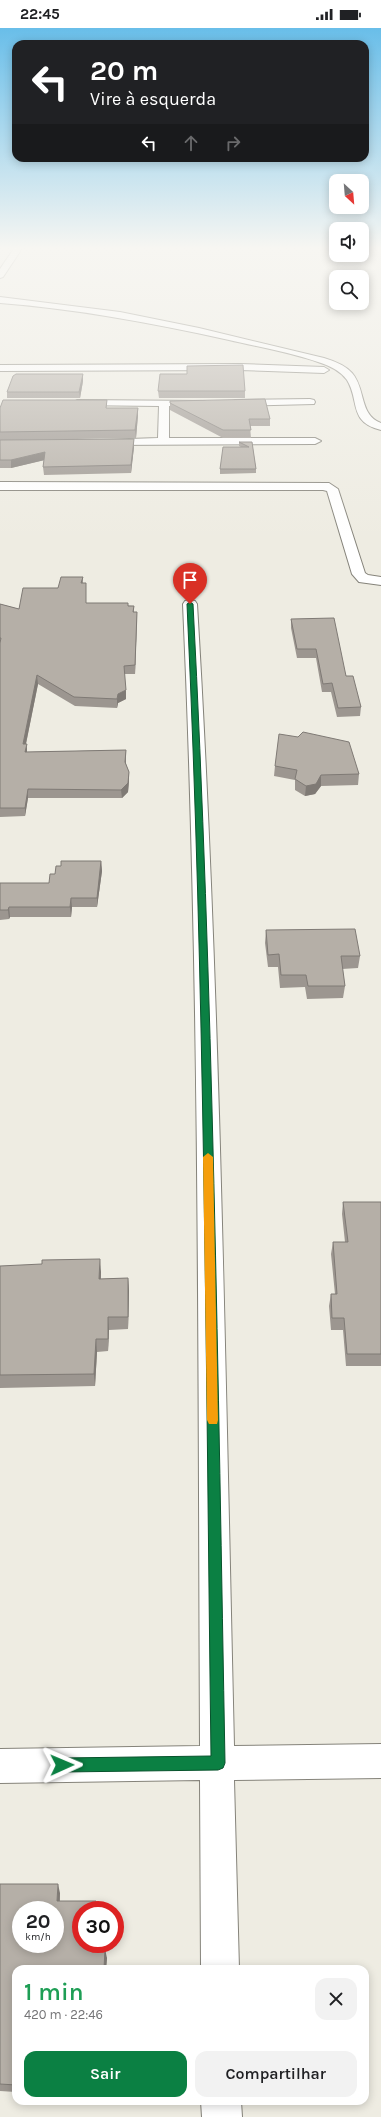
<!DOCTYPE html>
<html lang="pt">
<meta charset="utf-8">
<style>
:root{--surface:#fff;--page:#f2f2f2;--text:#202124;--muted:#757577;--accent:#0b8043}
body{margin:0;font-family:Karla,sans-serif;background:var(--page);color:var(--text);height:100vh;display:flex;flex-direction:column;font-size:15px;white-space:nowrap}
*{box-sizing:border-box;margin:0}
p{font-size:13px;color:var(--muted)}
.icon{flex:none;width:22px;height:22px;fill:none;stroke:currentColor;stroke-width:2;stroke-linecap:round;stroke-linejoin:round}
.map{position:relative;flex:1;overflow:hidden}
.sheet{position:absolute;left:12px;top:1937px;width:357px;height:140px;display:flex;flex-direction:column;background:var(--surface);border-radius:12px;box-shadow:0 2px 10px #0003}
.sheet>*{flex:none}
.banner{position:absolute;left:12px;top:12px;width:357px;height:122px;border-radius:12px;box-shadow:0 2px 10px #0003;background:#202124;color:#fff;overflow:hidden}
.needle{width:26px;rotate:154deg}
.fabs{position:absolute;left:329px;top:146px;display:grid;gap:8px}
.fabs a{display:grid;place-items:center;width:40px;height:40px;border-radius:8px;background:var(--surface);box-shadow:0 2px 10px #0003;font-size:20px}
.speed{position:absolute;left:12px;top:1873px;display:flex;gap:8px;font-size:20px;font-weight:700;text-align:center}
.speed>*{display:grid;place-content:center;width:52px;height:52px;border-radius:50%;background:var(--surface);box-shadow:0 2px 10px #0003;line-height:1}
.speed small{font-size:10px;font-weight:400}
.speed .limit{border:6px solid #d22;background:#fff;color:#111}
.pin{position:absolute;display:grid;place-items:center;width:34px;height:34px;color:#fff;margin:-41px -17px;border-radius:50% 50% 50% 0;rotate:-45deg;box-shadow:0 0 4px #0007}
.pin .icon{rotate:45deg}
.me{position:absolute;width:44px;margin:-22px;rotate:89deg;stroke-linejoin:round;filter:drop-shadow(0 0 3px #0008)}
.turn{display:flex;align-items:center;gap:14px;height:84px;padding:0 12px;font-size:18px}
.turn .icon{width:52px;height:52px;stroke-width:2.5}
.turn b{display:block;font-size:28px;line-height:34px}
.lanes{display:flex;align-items:center;height:38px;padding:0 12px;background:#0003;justify-content:center;gap:20px;direction:ltr}
.lanes .off{opacity:.35}
.round{display:grid;place-items:center;flex:none;width:42px;height:42px;border-radius:12px;background:var(--page)}
.summary{display:flex;align-items:center;justify-content:space-between;height:68px;padding:0 12px}
h1{font-size:24px;font-weight:600;line-height:30px;color:#1e9e55}
.cta{display:flex;gap:8px;margin-top:auto;padding:8px 12px}
.cta a{flex:1;height:46px;border-radius:12px;background:var(--accent);color:#fff;font-size:16px;font-weight:600;line-height:46px;text-align:center}
.cta a+a{background:var(--page);color:var(--text)}
.status{display:flex;justify-content:space-between;align-items:center;height:28px;padding:0 20px;background:var(--surface);direction:ltr}
.status svg{height:11px;fill:currentColor}
.map>svg:first-child{display:block}
.lines{fill:none;stroke-linecap:round;stroke-linejoin:round}
.street-casing{stroke:#85837a;stroke-width:2}
.street{fill:#fff;fill-rule:evenodd}
.wall{fill:#9c9690}
.shaded-wall{fill:#7f7a75}
.building{fill:#b5afa7;stroke:#7f7a75;fill-rule:evenodd}
.route{fill:#0b8043;stroke:#07532c}
.slow{fill:#f59e0b}
</style>
<div class="status"><b>22:45</b><svg viewBox="0 0 49 12"><path d="M0 12V9h3v3zM5 12V6h3v6zM10 12V3h3v9zM15 12V0h3v12zM26 1h20v11H26zM47 4h2v5h-2z"/></svg></div>
<div class="map">
<svg width="381" height="2089" viewBox="0 0 381 2089">
<rect width="100%" height="100%" fill="#eeece2"/>
<g class="lines">
<defs>
<g id="street">
<polygon points="15,219 23,219 3,249 0,250 0,241"/>
<path d="M 0,269 L 120,284 L 199,300 L 324,330 C 334,333 345,337 352,345 C 366,361 359,387 381,395 L 381,402 C 348,394 360,373 347,352 C 340,342 328,337 318,334 C 289,324 258,319 229,312 C 153,295 77,281 0,275 Z"/>
<polygon points="240,336 324,339 329,342 324,345 240,342 0,343 0,337"/>
<polygon points="310,371 314,372 315,374 314,376 235,378 230,375 235,372"/>
<polygon points="77,372 205,373 206,375 205,377 201,378 169,378 169,410 315,410 321,413 315,416 105,417 101,416 99,414 101,412 158,410 159,378 73,377 72,375"/>
<polygon points="0,454 329,455 338,461 365,545 368,547 381,549 381,557 359,554 352,546 327,463 323,462 0,462"/>
<path d="M 190,572 L 195,573 L 197,576 C 220,956 225,1337 234,1718 L 381,1716 L 381,1750 L 234,1752 L 239,1941 L 201,1941 L 200,1752 L 0,1755 L 0,1721 L 200,1718 C 198,1338 200,956 183,576 L 185,573 Z"/>
<polygon points="201,2073 241,2073 242,2089 202,2089"/>
</g>
</defs>
<use href="#street" class="street-casing"/>
<use href="#street" class="street"/>
</g>
<g class="wall">
<polygon points="83,346 83,353 80,370 7,370 7,364"/>
<polygon points="158,363 245,363 245,370 159,370"/>
<polygon points="170,373 270,391 270,398 250,398 251,410 223,410 170,382"/>
<polygon points="0,380 138,380 138,387 136,410 18,412 134,411 134,419 131,445 44,447 43,439 44,432 11,440 0,440"/>
<polygon points="239,414 252,414 256,441 256,445 220,446 220,441 241,419 239,418"/>
<polygon points="83,549 83,555 86,555 86,575 134,578 134,584 137,584 135,646 124,646 126,671 118,675 117,680 75,678 38,656 26,716 27,724 126,722 126,736 129,744 129,753 128,764 122,770 28,770 25,788 0,789 0,576 19,581 58,560"/>
<polygon points="291,591 346,648 361,679 360,688 337,689 331,664 322,664 316,630 297,630 291,600"/>
<polygon points="275,738 359,746 358,757 321,758 315,766 305,768 295,762 295,752 274,748"/>
<polygon points="101,833 102,843 97,879 72,879 71,889 10,889 9,891 0,892 0,855 49,855 61,838"/>
<polygon points="266,902 360,928 358,940 342,941 345,958 343,970 307,971 305,959 280,960 278,939 268,939 265,915"/>
<polygon points="343,1174 381,1174 381,1338 346,1338 343,1302 331,1302 329,1278 331,1266 335,1266 331,1226 333,1214 345,1214 342,1186"/>
<polygon points="0,1238 101,1244 101,1251 128,1250 129,1263 128,1301 109,1302 108,1323 97,1324 95,1358 0,1360"/>
<polygon points="0,1856 60,1865 60,1873 81,1916 97,1916 96,1918 107,1930 106,1941 16,1941 16,2064 0,2063"/>
</g>
<g class="shaded-wall">
<polygon points="83,346 83,353 80,370 79,364"/>
<polygon points="138,380 138,387 136,410 135,402"/>
<polygon points="134,411 134,419 131,445 131,437"/>
<polygon points="45,424 45,432 11,440 11,432"/>
<polygon points="137,584 137,592 135,646 135,637"/>
<polygon points="37,647 38,656 24,725 23,716"/>
<polygon points="126,662 126,671 118,675 117,680 117,671 118,666"/>
<polygon points="27,716 27,725 25,724"/>
<polygon points="126,722 126,730 125,742 125,734"/>
<polygon points="129,744 129,753 128,764 122,770 121,762"/>
<polygon points="321,747 321,758 315,766 305,768 306,758"/>
<polygon points="28,761 28,770 25,788 25,780"/>
<polygon points="101,833 102,843 97,879 97,870"/>
<polygon points="71,870 72,879 71,889 70,879"/>
<polygon points="9,879 10,889 9,891 8,882"/>
<polygon points="100,1231 101,1244 100,1264 99,1251"/>
<polygon points="128,1250 129,1263 128,1301"/>
<polygon points="108,1289 109,1302 108,1323"/>
<polygon points="96,1311 97,1324 95,1358 94,1346"/>
<polygon points="58,1856 60,1865 59,1882 57,1873"/>
<polygon points="96,1873 98,1882 96,1882"/>
<polygon points="105,1921 107,1930 106,1941 104,1941"/>
</g>
<g class="building">
<polygon points="243,337 245,363 158,363 160,346 187,346 187,338"/>
<polygon points="16,346 83,346 79,364 7,364 13,348"/>
<polygon points="265,371 270,391 249,391 251,402 223,402 170,375 170,373"/>
<polygon points="3,372 107,372 106,380 138,380 135,402 0,404 0,380"/>
<polygon points="134,411 131,437 43,439 45,424 11,432 0,432 0,412"/>
<polygon points="239,414 252,414 256,441 220,441 223,419 249,419"/>
<polygon points="61,549 83,549 81,555 86,555 86,575 128,575 128,578 134,578 133,584 137,584 135,637 124,638 126,662 118,666 117,671 74,669 37,647 23,716 27,716 25,724 126,722 125,734 129,744 128,755 121,762 28,761 25,780 0,780 0,615 1,610 0,610 0,576 19,581 23,560 58,560"/>
<polygon points="334,590 346,648 353,648 361,679 338,680 332,655 323,656 316,621 297,621 291,591"/>
<polygon points="303,704 349,714 359,746 321,747 316,756 306,758 295,751 297,742 275,738 279,706 298,709"/>
<polygon points="61,833 101,833 97,870 71,870 70,879 9,879 8,882 0,882 0,855 49,855 50,846 55,846 56,838 61,838"/>
<polygon points="355,901 360,928 341,928 345,958 308,958 306,947 281,947 279,926 268,927 266,902"/>
<polygon points="343,1174 381,1174 381,1326 347,1326 344,1290 332,1290 331,1266 337,1266 333,1214 348,1214"/>
<polygon points="100,1231 99,1251 128,1250 128,1289 108,1289 108,1311 96,1311 94,1346 0,1347 0,1238 42,1236 42,1232"/>
<path d="M 0,1856 L 58,1856 L 57,1873 L 96,1873 L 96,1882 L 81,1882 L 81,1916 L 95,1916 L 95,1918 L 105,1921 L 104,1941 L 16,1941 L 16,2057 L 0,2056 ZM 21,1882 L 55,1882 L 55,1916 L 21,1916 Z"/>
</g>
<linearGradient id="sky" x2="0" y2="1"><stop stop-color="#69bee9"/><stop offset="0.43" stop-color="#f7f6f2"/><stop offset="1" stop-color="#f7f6f2" stop-opacity="0"/></linearGradient>
<rect width="381" height="512" fill="url(#sky)"/>
<path class="route" d="M 190,574 L 193,576 C 213,962 218,1349 225,1735 L 223,1740 L 218,1742 L 62,1744 L 57,1742 L 55,1737 L 57,1732 L 62,1730 L 211,1728 C 206,1344 205,960 187,576 Z"/>
<polygon class="slow" points="208,1125 213,1129 218,1392 217,1396 209,1396 207,1392 203,1129"/>
</svg>
<div class="fabs">
<a><svg class="needle" viewBox="-14 -14 28 28"><path d="M0-13l5 13h-10z" fill="#e53935"/><path d="M0 13l5-13h-10z" fill="#757577"/></svg></a>
<a><svg class="icon" aria-label="sound" viewBox="0 0 24 24"><path d="M4 9h4l5-4v14l-5-4H4zM17 9q2 3 0 6"/></svg></a>
<a><svg class="icon" aria-label="search" viewBox="0 0 24 24"><circle cx="10" cy="10" r="6"/><path d="M15 15l6 6"/></svg></a>
</div>
<div class="speed"><div>20<small>km/h</small></div><div class="limit">30</div></div>
<div class="pin" style="left:190px;top:576px;background:#d93025"><svg class="icon" aria-label="arrive" viewBox="0 0 24 24"><path d="M6 21V4h12l-3 4 3 4H6"/></svg></div>
<svg class="me" style="left:62px;top:1737px" viewBox="-20 -20 40 40"><path d="M0-17L14 15 0 8-14 15z" fill="#0b8043" stroke="#fff" stroke-width="4"/></svg>
<div class="banner">
<div class="turn"><svg class="icon" aria-label="left" viewBox="0 0 24 24"><path d="M17 20v-9H6M10 6l-5 5 5 5"/></svg><div><b>20 m</b>Vire à esquerda</div></div>
<div class="lanes"><svg class="icon" aria-label="left" viewBox="0 0 24 24"><path d="M17 20v-9H6M10 6l-5 5 5 5"/></svg><svg class="icon off" aria-label="ahead" viewBox="0 0 24 24"><path d="M12 20V5M6 11l6-6 6 6"/></svg><svg class="icon off" aria-label="right" viewBox="0 0 24 24"><path d="M7 20v-9h11M14 6l5 5-5 5"/></svg></div>
</div>
<section class="sheet">
<div class="summary"><div><h1>1 min</h1><p>420 m · 22:46</p></div><a class="round"><svg class="icon" aria-label="close" viewBox="0 0 24 24"><path d="M6 6l12 12M18 6L6 18"/></svg></a></div>
<div class="cta"><a>Sair</a><a>Compartilhar</a></div>
</section>
</div>
